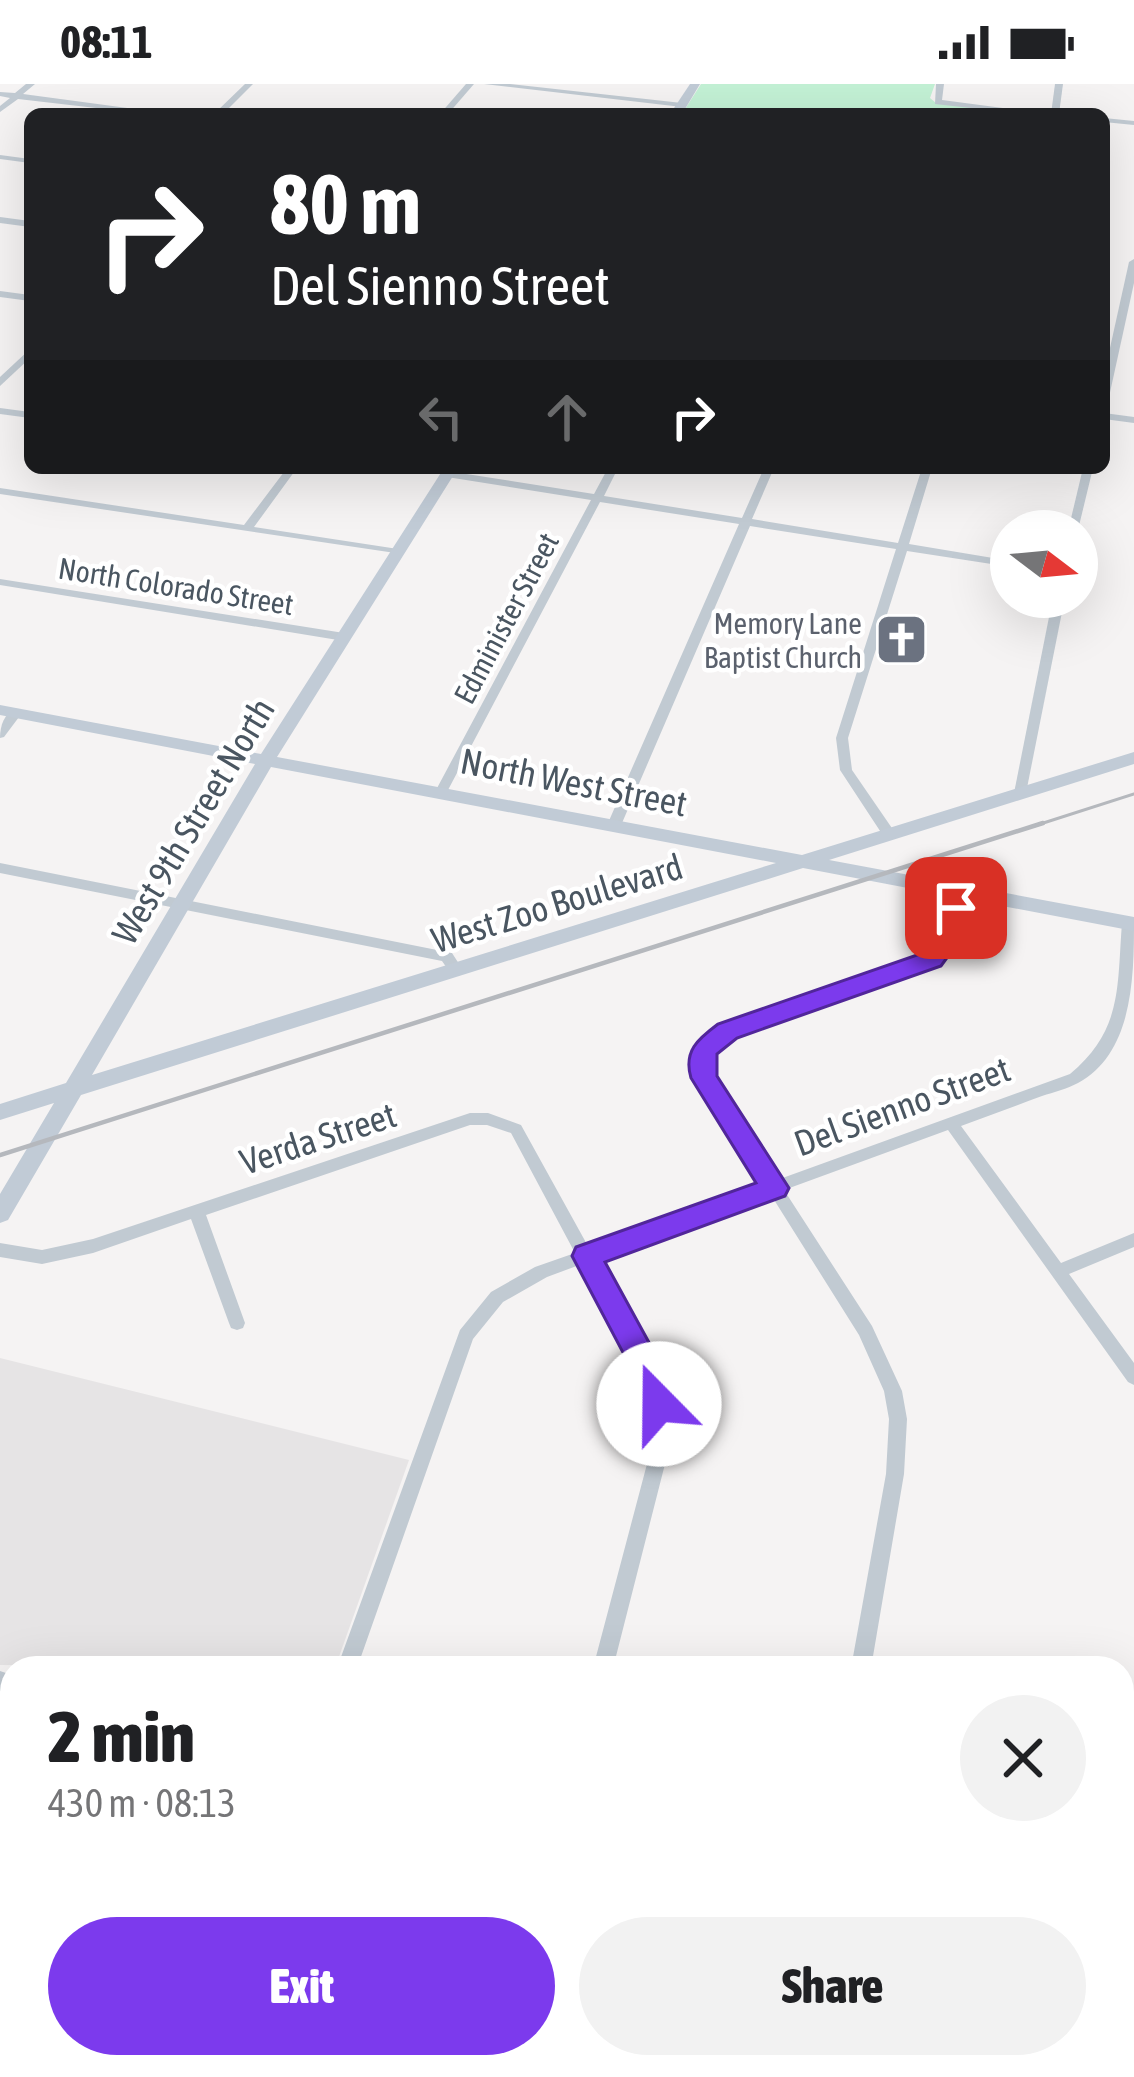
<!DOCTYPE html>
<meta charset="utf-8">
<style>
:root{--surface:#fff;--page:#f2f2f2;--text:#202124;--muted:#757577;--accent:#7c3aed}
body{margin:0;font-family:"Asap Condensed",sans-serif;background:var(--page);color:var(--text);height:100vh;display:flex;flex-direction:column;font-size:45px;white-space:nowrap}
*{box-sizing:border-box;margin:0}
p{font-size:39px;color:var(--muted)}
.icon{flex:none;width:66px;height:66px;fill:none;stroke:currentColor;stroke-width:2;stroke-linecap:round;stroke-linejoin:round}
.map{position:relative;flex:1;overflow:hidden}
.side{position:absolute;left:0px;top:1572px;width:1134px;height:423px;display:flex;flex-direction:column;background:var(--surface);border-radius:36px 36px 0 0;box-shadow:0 12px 48px #0002}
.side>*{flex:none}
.banner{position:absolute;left:24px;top:24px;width:1086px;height:366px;border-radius:18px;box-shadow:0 12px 48px #0002;background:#202124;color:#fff;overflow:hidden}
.needle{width:78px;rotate:106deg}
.fabs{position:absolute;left:990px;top:426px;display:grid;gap:24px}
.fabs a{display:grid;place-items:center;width:108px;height:108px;border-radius:50%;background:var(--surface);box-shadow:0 12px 48px #0002;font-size:60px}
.pin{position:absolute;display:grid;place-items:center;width:102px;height:102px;color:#fff;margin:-51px;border-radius:24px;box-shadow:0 6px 18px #0006}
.me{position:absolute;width:132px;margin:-66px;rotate:338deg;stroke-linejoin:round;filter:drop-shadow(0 0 9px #0008)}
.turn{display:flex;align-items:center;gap:42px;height:252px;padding:0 48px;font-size:54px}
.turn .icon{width:156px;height:156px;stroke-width:2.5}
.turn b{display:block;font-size:84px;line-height:102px}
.lanes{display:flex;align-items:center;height:114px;padding:0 48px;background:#0003;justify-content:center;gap:60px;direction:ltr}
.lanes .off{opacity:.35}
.round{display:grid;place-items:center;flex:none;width:126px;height:126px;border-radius:63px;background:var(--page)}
.summary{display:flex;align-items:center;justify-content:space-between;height:204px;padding:0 48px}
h1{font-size:72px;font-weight:800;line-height:90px}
.primary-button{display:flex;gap:24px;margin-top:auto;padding:24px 48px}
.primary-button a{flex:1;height:138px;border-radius:72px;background:var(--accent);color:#fff;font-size:48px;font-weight:800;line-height:138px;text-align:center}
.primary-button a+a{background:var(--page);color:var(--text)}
.status{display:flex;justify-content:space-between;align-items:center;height:84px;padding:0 60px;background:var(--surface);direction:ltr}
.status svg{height:33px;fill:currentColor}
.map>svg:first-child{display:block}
.education{fill:#e6e4e5}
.green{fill:#c3f1d5}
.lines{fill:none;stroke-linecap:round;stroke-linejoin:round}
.street{fill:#c1cad2;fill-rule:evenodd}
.secondary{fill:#c1cbd6;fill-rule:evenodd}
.rail-far1{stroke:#b5b8bd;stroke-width:3}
.rail{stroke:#b5b8bd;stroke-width:4.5}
.route{fill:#7c3aed;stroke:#51269a;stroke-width:3}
.labels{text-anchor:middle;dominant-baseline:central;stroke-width:9;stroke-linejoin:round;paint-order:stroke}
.far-street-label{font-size:30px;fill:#4a5661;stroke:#fff}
.far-worship-label{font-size:30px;fill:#5b616d;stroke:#fff;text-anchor:end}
.street-label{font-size:36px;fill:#4a5661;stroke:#fff}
</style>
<div class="status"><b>08:11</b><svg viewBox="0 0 49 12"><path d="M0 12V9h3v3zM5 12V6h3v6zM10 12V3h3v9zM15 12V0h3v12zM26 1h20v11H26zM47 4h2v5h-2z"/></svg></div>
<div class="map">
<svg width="1134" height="1993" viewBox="0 0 1134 1993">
<rect width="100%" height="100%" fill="#f5f3f3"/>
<polygon class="education" points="0,1274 409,1376 335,1584 0,1581"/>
<polygon class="green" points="701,0 935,0 930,14 936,19 1031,30 682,30"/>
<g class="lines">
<g class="street">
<polygon points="26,0 35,0 23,10 172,30 148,30 18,15 0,28 0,22 10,14 0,12 0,8 15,9"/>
<polygon points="245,0 253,0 223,30 214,30"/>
<polygon points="466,0 474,0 448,30 440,30"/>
<polygon points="484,0 510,0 682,19 686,21 682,23"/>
<polygon points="936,0 944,0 942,16 1049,30 1024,30 935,20"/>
<polygon points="1055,0 1063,0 1059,30 1051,30"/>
<polygon points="1104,34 1134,37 1134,41 1104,38"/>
<polygon points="0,71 30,75 30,79 0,75"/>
<polygon points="0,133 30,137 30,143 0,139"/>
<polygon points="1134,175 1134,199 1109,313 1104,316 1104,291 1129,178"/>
<polygon points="0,207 30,211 30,217 0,213"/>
<polygon points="30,265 30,274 0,302 0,293"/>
<polygon points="0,324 30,328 30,334 0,330"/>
<polygon points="1104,329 1134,333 1134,339 1104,335"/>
<polygon points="287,384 297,384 254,443 398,465 402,466 402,470 0,410 0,404 244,441"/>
<polygon points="608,384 618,384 604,412 742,434 764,384 774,384 752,435 898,459 922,384 932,384 909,460 1011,477 1011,483 907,467 848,654 852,686 896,750 894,753 884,753 840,686 836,654 896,465 750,442 622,739 615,743 610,742 608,739 739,440 600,418 448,706 442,710 437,709 436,706 591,416 447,393 442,390 447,387 594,410"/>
<polygon points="1083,384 1093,384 1077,450 1077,447 1068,447"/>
<polygon points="0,495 344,549 350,553 344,557 0,501"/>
<polygon points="1053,513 1065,513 1026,709 1020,713 1014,709"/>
<path d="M 16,625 L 22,629 L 4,653 L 0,654 C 0,642 4,629 16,625 Z"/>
<polygon points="0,779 447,868 452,869 463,886 456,891 451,890 442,877 0,789"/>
<path d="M 960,801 L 967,806 L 956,853 L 937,879 L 733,951 C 715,962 707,971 711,993 L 777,1096 L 1070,990 C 1123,946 1117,902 1122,839 L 1129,834 L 1134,836 C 1134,890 1134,969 1078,999 C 1067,1005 1054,1008 1042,1012 C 1015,1022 988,1032 961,1042 L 1061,1179 L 1134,1149 L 1134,1163 L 1069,1190 L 1134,1279 L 1134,1301 L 1128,1298 L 948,1046 L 784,1106 L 872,1242 L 902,1307 L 907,1335 L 904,1390 L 871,1584 L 851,1584 L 886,1390 L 889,1335 L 884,1307 L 859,1251 L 771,1111 L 596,1175 L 647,1268 L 668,1320 L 665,1380 L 613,1584 L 593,1584 L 647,1380 L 650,1320 L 633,1275 L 582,1180 L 547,1193 L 503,1218 L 473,1255 L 357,1584 L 337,1584 L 460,1246 L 491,1208 L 535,1183 L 575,1169 L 511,1049 L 487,1041 L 470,1041 L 206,1131 L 245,1239 L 243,1244 L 237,1246 L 231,1244 L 229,1239 L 191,1135 L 93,1169 L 42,1180 L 0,1173 L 0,1159 L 42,1166 L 93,1155 L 470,1029 L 488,1029 L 521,1041 L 589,1164 L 764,1101 L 697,994 C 691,969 703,956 723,943 L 927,871 L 942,852 L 953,806 Z"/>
<polygon points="0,1587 12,1591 12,1611 0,1607"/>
<polygon points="1122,1850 1134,1853 1134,1875 1122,1872"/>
<polygon points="124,1983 146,1983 142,1993 120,1993"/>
<polygon points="779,1983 801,1983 799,1993 777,1993"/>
</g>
<g class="secondary">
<polygon points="690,0 700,0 682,30 670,30"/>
<path d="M 444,384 L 458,384 L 277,673 L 802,771 L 1134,668 L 1134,680 L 829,776 L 1134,833 L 1134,847 L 803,784 L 81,1011 L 8,1136 L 0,1139 L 0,1110 L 54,1019 L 0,1036 L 0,1020 L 66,999 L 255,680 L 0,631 L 0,621 L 261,670 ZM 271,683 L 776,779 L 92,991 Z"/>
</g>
<polyline class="rail-far1" points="1034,742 1134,710"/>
<polyline class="rail" points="0,1071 1043,739"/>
</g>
<path class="route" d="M 956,816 L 969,824 L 962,853 L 941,882 L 737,954 L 717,970 L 717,992 L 789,1104 L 785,1112 L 605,1178 L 652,1264 L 675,1320 L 670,1330 L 659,1334 L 648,1330 L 627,1276 L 572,1172 L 576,1163 L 756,1099 L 691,994 C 683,967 698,955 718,940 L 923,869 L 937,851 L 947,818 Z"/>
<defs>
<symbol id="church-square" viewBox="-11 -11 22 22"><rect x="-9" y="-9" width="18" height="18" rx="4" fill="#6b7280" stroke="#fff"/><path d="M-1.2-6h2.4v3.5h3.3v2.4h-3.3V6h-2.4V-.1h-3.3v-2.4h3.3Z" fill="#fff"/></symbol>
</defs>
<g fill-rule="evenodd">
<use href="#church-square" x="872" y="526" width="59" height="59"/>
</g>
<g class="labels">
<g class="far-street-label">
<text transform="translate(176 502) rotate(9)">North Colorado Street</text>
<text transform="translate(506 534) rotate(-62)">Edminister Street</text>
</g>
<g class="far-worship-label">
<text x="862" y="539">Memory Lane<tspan x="862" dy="34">Baptist Church</tspan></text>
</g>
<g class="street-label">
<text transform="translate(574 698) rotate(11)">North West Street</text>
<text transform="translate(193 737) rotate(-59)">West 9th Street North</text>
<text transform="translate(557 819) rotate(-17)">West Zoo Boulevard</text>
<text transform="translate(902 1022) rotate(-20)">Del Sienno Street</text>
<text transform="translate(318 1054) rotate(-18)">Verda Street</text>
</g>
</g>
</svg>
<div class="fabs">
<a><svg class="needle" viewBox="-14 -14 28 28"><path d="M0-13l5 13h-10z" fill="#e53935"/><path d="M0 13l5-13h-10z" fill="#757577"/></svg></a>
</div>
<div class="pin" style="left:956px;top:824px;background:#d93025"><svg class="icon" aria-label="arrive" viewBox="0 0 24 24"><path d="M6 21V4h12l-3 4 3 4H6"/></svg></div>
<svg class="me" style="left:659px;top:1320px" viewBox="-20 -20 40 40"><circle r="19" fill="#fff"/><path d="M0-13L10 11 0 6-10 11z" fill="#7c3aed"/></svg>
<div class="banner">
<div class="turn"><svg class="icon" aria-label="right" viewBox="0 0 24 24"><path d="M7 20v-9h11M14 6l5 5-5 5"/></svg><div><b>80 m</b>Del Sienno Street</div></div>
<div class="lanes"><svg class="icon off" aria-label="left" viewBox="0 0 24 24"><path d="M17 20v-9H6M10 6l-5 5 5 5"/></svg><svg class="icon off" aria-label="ahead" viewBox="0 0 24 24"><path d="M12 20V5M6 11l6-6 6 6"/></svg><svg class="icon" aria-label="right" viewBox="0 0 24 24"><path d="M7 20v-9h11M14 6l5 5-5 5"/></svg></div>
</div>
<section class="side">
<div class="summary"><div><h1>2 min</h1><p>430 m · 08:13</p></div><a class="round"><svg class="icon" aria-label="close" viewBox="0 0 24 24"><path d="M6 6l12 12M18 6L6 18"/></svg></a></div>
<div class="primary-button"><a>Exit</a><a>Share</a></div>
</section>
</div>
